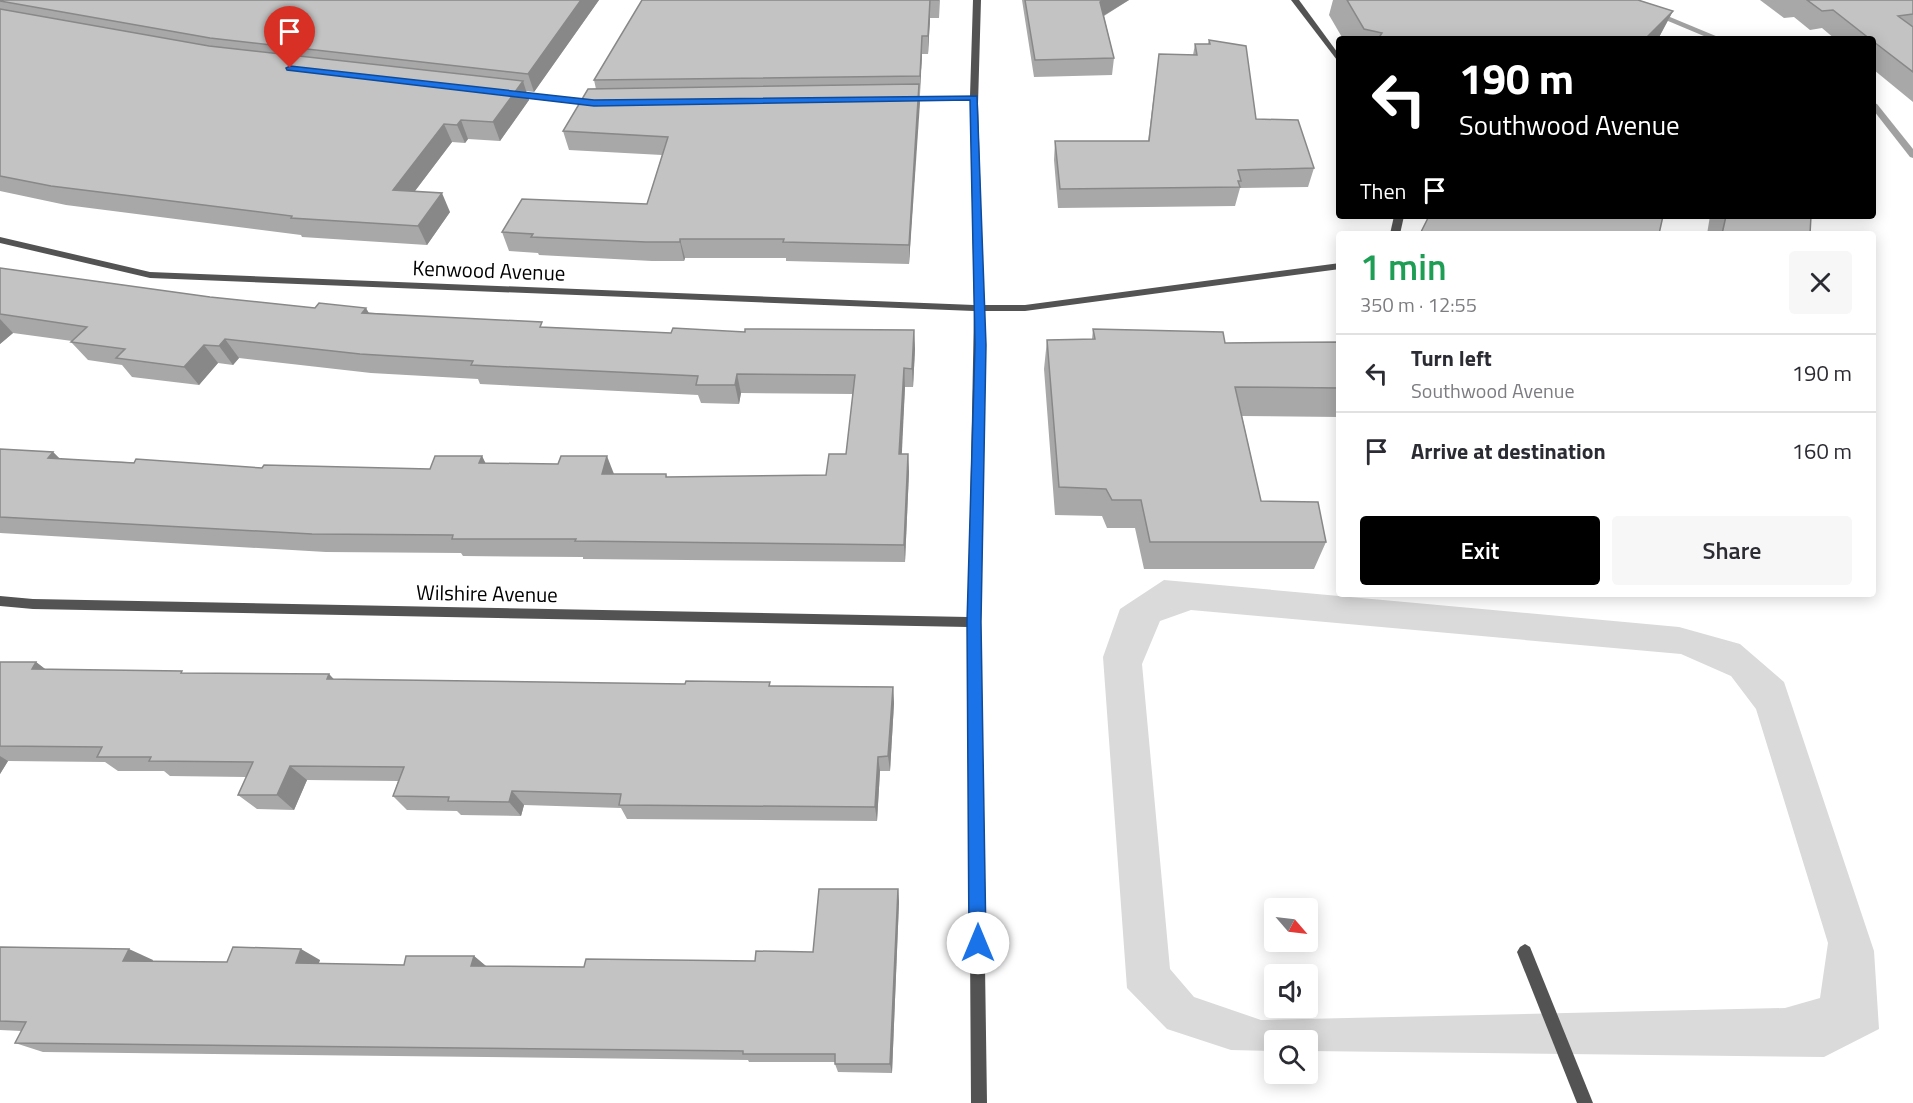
<!DOCTYPE html>
<meta charset="utf-8">
<style>
:root{--surface:#fff;--page:#f7f7f7;--text:#2b2b33;--muted:#7c7c81;--line:#e1e1e2;--accent:#000}
body{margin:0;font-family:"Titillium Web",sans-serif;background:var(--page);color:var(--text);height:100vh;display:flex;flex-direction:column;font-size:22px;white-space:nowrap}
*{box-sizing:border-box;margin:0}
p{font-size:20px;color:var(--muted)}
.icon{flex:none;width:33px;height:33px;fill:none;stroke:currentColor;stroke-width:2;stroke-linecap:round;stroke-linejoin:round}
.map{position:relative;flex:1;overflow:hidden}
.side{position:absolute;left:1336px;top:231px;width:540px;height:366px;display:flex;flex-direction:column;background:var(--surface);border-radius:6px;box-shadow:0 3px 15px #0003}
.side>*{flex:none}
.banner{position:absolute;left:1336px;top:36px;width:540px;height:183px;border-radius:6px;box-shadow:0 3px 15px #0003;background:#000;color:#fff;overflow:hidden}
.needle{width:39px;rotate:118deg}
.tools{position:absolute;left:1264px;top:898px;display:grid;gap:12px}
.tools a{display:grid;place-items:center;width:54px;height:54px;border-radius:6px;background:var(--surface);box-shadow:0 3px 15px #0003;font-size:30px}
.pin{position:absolute;display:grid;place-items:center;width:51px;height:51px;color:#fff;margin:-62px -26px;border-radius:50% 50% 50% 0;rotate:-45deg;box-shadow:0 0 6px #0007}
.pin .icon{rotate:45deg}
.me{position:absolute;width:66px;margin:-33px;rotate:0deg;stroke-linejoin:round;filter:drop-shadow(0 0 4px #0008)}
.turn{display:flex;align-items:center;gap:21px;height:126px;padding:0 24px;font-size:27px}
.turn .icon{width:78px;height:78px;stroke-width:2.5}
.turn b{display:block;font-size:42px;line-height:51px}
.then{display:flex;align-items:center;height:57px;padding:0 24px;background:#0003;gap:12px;font-size:22px}
.round{display:grid;place-items:center;flex:none;width:63px;height:63px;border-radius:6px;background:var(--page)}
.overview{display:flex;align-items:center;justify-content:space-between;height:102px;padding:0 24px}
h1{font-size:36px;font-weight:600;line-height:45px;color:#1e9e55}
.button{display:flex;gap:12px;margin-top:auto;padding:12px 24px}
.button a{flex:1;height:69px;border-radius:6px;background:var(--accent);color:#fff;font-size:24px;font-weight:600;line-height:69px;text-align:center}
.button a+a{background:var(--page);color:var(--text)}
ul{padding:0;list-style:none}
li{display:flex;align-items:center;gap:18px;height:78px;padding:0 24px;border-top:2px solid var(--line)}
li div{flex:1}
li b{display:block;font-size:22px}
li em{font-style:normal}
.map>svg:first-child{display:block}
.green{fill:#dadada;fill-rule:evenodd}
.lines{fill:none;stroke-linecap:round;stroke-linejoin:round}
.stream{fill:#a1a1a1;fill-rule:evenodd}
.lane{fill:#535353;fill-rule:evenodd}
.street{fill:#535353;fill-rule:evenodd}
.wall{fill:#a8a8a8}
.shaded-wall{fill:#888}
.building{fill:#c3c3c3;stroke:#888;stroke-width:1.5}
.route{fill:#1a73e8;stroke:#114b97;stroke-width:1.5}
.labels{text-anchor:middle;dominant-baseline:central;stroke-width:5;stroke-linejoin:round;paint-order:stroke}
.street-label{font-size:21px;fill:#000;stroke:#fff}
</style>
<div class="map">
<svg width="1913" height="1103" viewBox="0 0 1913 1103">
<rect width="100%" height="100%" fill="#fff"/>
<path class="green" d="M 1164,580 L 1679,627 L 1740,644 L 1784,682 L 1874,951 L 1879,1029 L 1824,1057 L 1308,1051 L 1308,1041 L 1275,1041 L 1275,1051 L 1231,1050 L 1167,1029 L 1127,988 L 1103,657 L 1120,609 ZM 1191,610 L 1681,654 L 1731,676 L 1756,709 L 1828,943 L 1820,998 L 1785,1008 L 1261,1020 L 1194,997 L 1170,969 L 1142,664 L 1160,621 Z"/>
<g class="lines">
<g class="stream">
<polygon points="1618,0 1629,0 1723,39 1711,39"/>
<polygon points="1874,103 1877,104 1913,149 1913,158 1910,157 1874,111"/>
</g>
<g class="lane">
<polygon points="1291,0 1299,0 1340,56 1340,64"/>
<polygon points="1394,216 1404,216 1400,234 1390,234"/>
<polygon points="1340,263 1340,269 1025,311 980,311 975,308 980,305 1025,305"/>
<polygon points="1525,944 1530,947 1593,1103 1577,1103 1517,952 1520,947"/>
</g>
<g class="street">
<polygon points="973,0 981,0 978,104 985,345 980,622 987,1103 971,1103 968,627 33,609 0,606 0,596 33,599 968,617 974,311 150,278 0,243 0,237 150,272 974,305 970,100 903,101 899,99 903,97 970,96"/>
<polygon points="508,92 595,101 599,103 595,105 511,96 508,96"/>
</g>
</g>
<g class="wall">
<polygon points="0,0 599,0 534,92 526,91 529,100 500,141 468,139 465,143 452,142 415,191 450,212 427,245 302,237 301,235 66,205 0,191"/>
<polygon points="642,0 940,0 939,18 930,18 928,54 922,54 909,264 786,261 786,258 685,258 684,261 652,261 539,255 538,253 509,251 502,232 647,204 662,155 569,150 563,131 596,89 594,80"/>
<polygon points="1022,0 1129,0 1104,16 1114,58 1112,75 1034,77"/>
<polygon points="1333,0 1638,0 1673,11 1658,39 1343,39 1329,15"/>
<polygon points="1760,0 1913,0 1913,102 1874,70 1874,39 1835,39 1822,28 1810,30 1794,17 1784,18"/>
<polygon points="1209,40 1256,119 1314,168 1308,187 1240,188 1235,206 1058,208 1054,160 1055,141 1148,141 1159,54 1193,55 1195,44 1208,44"/>
<polygon points="1710,216 1811,216 1810,234 1707,234"/>
<polygon points="0,268 210,297 315,308 544,327 671,333 914,330 915,349 913,387 905,387 901,454 908,454 909,472 905,562 583,559 583,557 463,556 461,553 326,552 0,533 0,449 53,452 60,459 262,468 430,469 482,456 485,463 614,474 666,474 667,477 826,475 846,454 853,394 741,393 739,404 701,403 698,395 480,384 478,379 371,373 239,358 233,365 218,363 199,385 132,377 122,365 88,360 71,342 72,341 13,333 0,344"/>
<polygon points="1093,329 1225,343 1340,342 1340,417 1242,416 1261,501 1326,542 1314,569 1144,569 1135,528 1107,528 1102,516 1055,515 1044,369 1047,340 1092,339"/>
<polygon points="0,662 36,662 45,669 186,674 329,674 334,680 893,687 894,703 890,771 880,771 877,821 627,819 621,808 524,805 521,816 461,815 457,811 407,810 393,796 398,781 307,780 294,810 257,809 238,795 246,777 170,776 164,771 118,771 105,762 8,761 0,774"/>
<polygon points="898,889 899,902 892,1073 838,1072 835,1064 835,1062 749,1062 748,1060 43,1052 15,1043 22,1031 0,1030 0,947 153,960 152,962 227,962 320,960 318,964 404,965 474,956 486,966 584,967 755,961 813,952"/>
</g>
<g class="shaded-wall">
<polygon points="581,0 599,0 534,92 528,74"/>
<polygon points="930,0 930,18 928,54 928,36"/>
<polygon points="1103,0 1129,0 1098,19 1100,2"/>
<polygon points="1673,11 1658,39 1645,39"/>
<polygon points="922,36 922,54 920,94 920,76"/>
<polygon points="523,81 529,100 500,141 493,122"/>
<polygon points="919,84 920,103 909,264 909,245"/>
<polygon points="461,120 468,139 465,143 457,125"/>
<polygon points="444,124 452,142 402,208 393,190"/>
<polygon points="442,193 450,212 427,245 418,226"/>
<polygon points="680,239 685,258 684,261 680,242"/>
<polygon points="366,308 377,327 362,313"/>
<polygon points="0,319 13,333 0,344"/>
<polygon points="914,330 915,349 913,387 912,369"/>
<polygon points="225,339 239,358 233,365 219,346"/>
<polygon points="204,345 218,363 199,385 184,367"/>
<polygon points="904,368 905,387 901,472 899,454"/>
<polygon points="737,374 741,393 739,404 735,385"/>
<polygon points="53,452 71,470 48,458"/>
<polygon points="908,454 909,472 905,562 904,545"/>
<polygon points="482,456 491,474 479,463"/>
<polygon points="607,456 614,474 602,474"/>
<polygon points="36,662 58,679 32,669"/>
<polygon points="329,674 344,690 327,679"/>
<polygon points="893,687 894,703 890,771 888,756"/>
<polygon points="0,756 8,761 0,774"/>
<polygon points="878,757 880,771 877,821 875,807"/>
<polygon points="290,766 307,780 294,810 277,795"/>
<polygon points="512,791 524,805 521,816 509,802"/>
<polygon points="898,889 899,902 892,1073 890,1064"/>
<polygon points="129,949 153,960 147,972 123,961"/>
<polygon points="301,949 320,960 315,974 296,963"/>
<polygon points="474,956 487,967 471,966"/>
</g>
<g class="building">
<polygon points="0,0 581,0 528,74 210,38 0,1"/>
<polygon points="642,0 939,0 930,0 928,36 922,36 920,76 594,80"/>
<polygon points="1025,0 1103,0 1100,2 1114,58 1035,60"/>
<polygon points="1347,0 1638,0 1673,11 1645,39 1378,39 1382,33 1364,29"/>
<polygon points="1807,0 1913,0 1913,14 1898,16 1913,27 1913,72 1874,42 1874,39 1870,39 1833,10 1822,11"/>
<polygon points="0,9 209,46 523,81 493,122 461,120 457,125 444,124 393,190 442,193 418,226 291,218 292,216 51,186 0,176"/>
<polygon points="1209,40 1246,46 1256,119 1298,120 1314,168 1238,170 1241,181 1238,181 1240,187 1060,189 1055,141 1149,141 1159,54 1197,55 1195,44 1210,44"/>
<polygon points="919,84 909,245 783,242 784,239 680,239 680,242 646,242 531,237 533,234 502,232 522,199 647,204 668,137 563,131 588,89"/>
<polygon points="1429,216 1663,216 1659,234 1420,234"/>
<polygon points="1726,216 1811,216 1810,234 1722,234"/>
<polygon points="0,268 210,297 315,308 319,303 366,308 362,313 542,322 540,327 671,333 673,328 745,332 745,329 914,330 912,369 904,368 899,454 908,454 904,545 575,541 576,539 452,539 453,535 312,534 0,517 0,449 53,452 48,458 134,463 136,459 262,468 264,465 430,469 435,456 482,456 479,463 558,464 561,456 607,456 602,474 666,474 666,477 826,475 829,454 846,454 855,375 737,374 735,385 696,385 698,376 471,365 473,361 360,354 225,339 219,346 204,345 184,367 116,358 125,349 71,342 87,327 0,314"/>
<polygon points="1093,329 1223,332 1225,343 1340,342 1340,388 1235,387 1261,501 1318,502 1326,542 1150,542 1141,500 1112,500 1106,489 1059,487 1047,340 1095,339"/>
<polygon points="0,662 36,662 32,669 182,671 181,673 329,674 327,679 685,684 686,681 770,682 769,686 893,687 888,756 878,757 875,807 619,805 621,794 512,791 509,802 448,801 449,797 393,796 404,767 290,766 277,795 238,795 253,762 149,761 151,757 97,757 102,747 0,746"/>
<polygon points="819,889 898,889 890,1064 835,1064 835,1054 743,1054 743,1051 15,1043 26,1022 0,1021 0,947 129,949 123,961 227,962 233,947 301,949 296,963 404,965 406,956 474,956 471,966 584,967 586,959 755,961 756,951 813,952"/>
</g>
<polygon class="route" points="290,66 594,100 977,96 986,345 981,622 986,943 984,949 978,951 971,949 969,943 967,622 975,345 970,100 594,106 287,70 286,68"/>
<g class="labels">
<g class="street-label">
<text transform="translate(489 270) rotate(2)">Kenwood Avenue</text>
<text transform="translate(487 593) rotate(1)">Wilshire Avenue</text>
</g>
</g>
</svg>
<div class="tools">
<a><svg class="needle" viewBox="-14 -14 28 28"><path d="M0-13l5 13h-10z" fill="#e53935"/><path d="M0 13l5-13h-10z" fill="#7c7c81"/></svg></a>
<a><svg class="icon" aria-label="sound" viewBox="0 0 24 24"><path d="M4 9h4l5-4v14l-5-4H4zM17 9q2 3 0 6"/></svg></a>
<a><svg class="icon" aria-label="search" viewBox="0 0 24 24"><circle cx="10" cy="10" r="6"/><path d="M15 15l6 6"/></svg></a>
</div>
<div class="pin" style="left:290px;top:68px;background:#d93025"><svg class="icon" aria-label="arrive" viewBox="0 0 24 24"><path d="M6 21V4h12l-3 4 3 4H6"/></svg></div>
<svg class="me" style="left:978px;top:943px" viewBox="-20 -20 40 40"><circle r="19" fill="#fff"/><path d="M0-13L10 11 0 6-10 11z" fill="#1a73e8"/></svg>
<div class="banner">
<div class="turn"><svg class="icon" aria-label="left" viewBox="0 0 24 24"><path d="M17 20v-9H6M10 6l-5 5 5 5"/></svg><div><b>190 m</b>Southwood Avenue</div></div>
<div class="then">Then<svg class="icon" aria-label="arrive" viewBox="0 0 24 24"><path d="M6 21V4h12l-3 4 3 4H6"/></svg></div>
</div>
<section class="side">
<div class="overview"><div><h1>1 min</h1><p>350 m · 12:55</p></div><a class="round"><svg class="icon" aria-label="close" viewBox="0 0 24 24"><path d="M6 6l12 12M18 6L6 18"/></svg></a></div>
<ul>
<li><svg class="icon" aria-label="left" viewBox="0 0 24 24"><path d="M17 20v-9H6M10 6l-5 5 5 5"/></svg><div><b>Turn left</b><p>Southwood Avenue</p></div><em>190 m</em></li>
<li><svg class="icon" aria-label="arrive" viewBox="0 0 24 24"><path d="M6 21V4h12l-3 4 3 4H6"/></svg><div><b>Arrive at destination</b></div><em>160 m</em></li>
</ul>
<div class="button"><a>Exit</a><a>Share</a></div>
</section>
</div>
